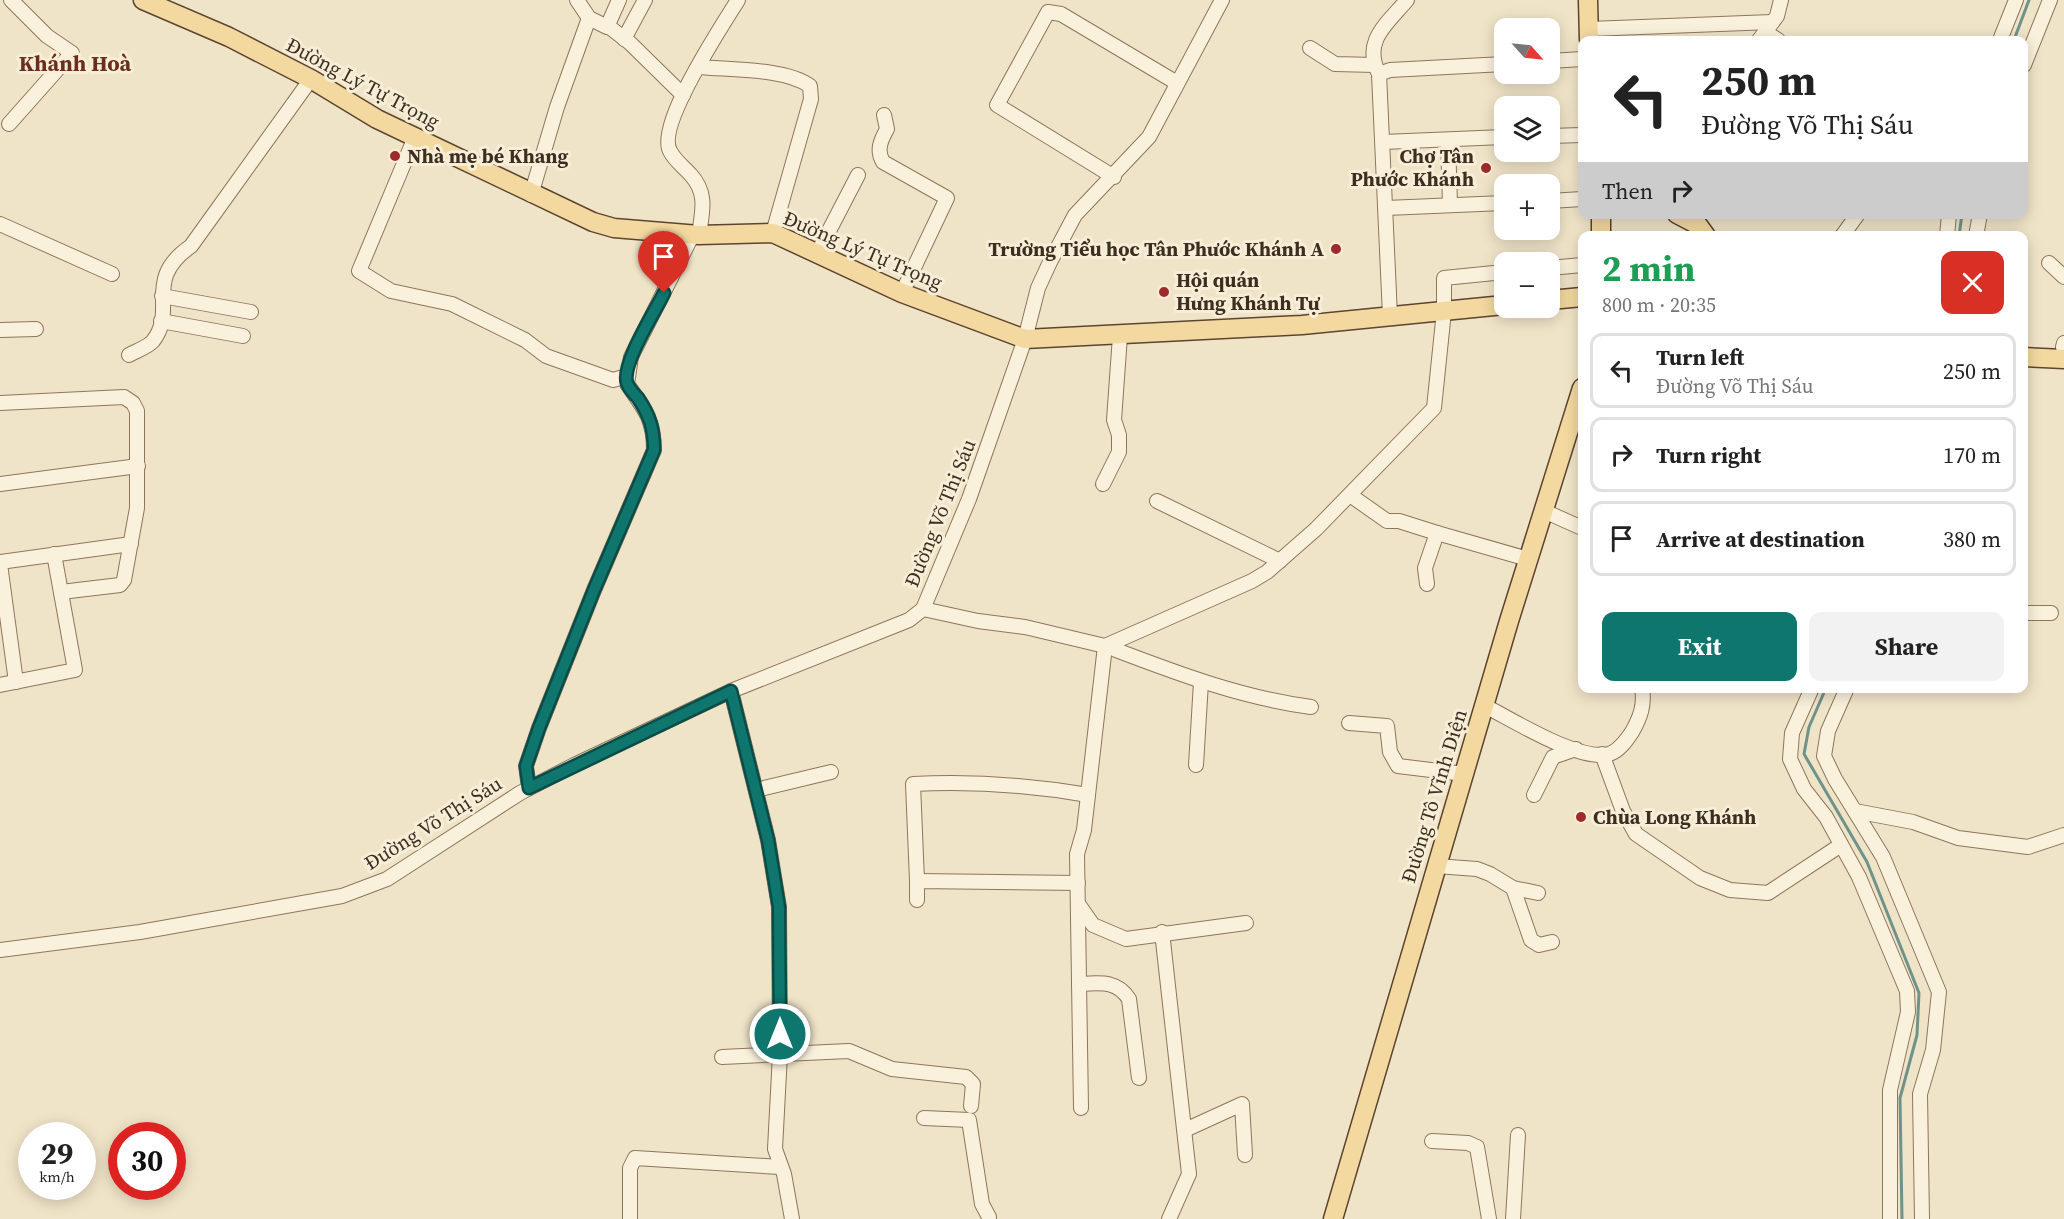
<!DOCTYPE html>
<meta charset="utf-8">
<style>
:root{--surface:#fff;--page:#f2f2f2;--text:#222;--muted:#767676;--line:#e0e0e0;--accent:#0f766e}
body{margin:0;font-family:"Source Serif 4",serif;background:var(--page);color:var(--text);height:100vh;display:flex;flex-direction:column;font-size:22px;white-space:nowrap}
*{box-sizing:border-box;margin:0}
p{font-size:20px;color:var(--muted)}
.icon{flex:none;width:33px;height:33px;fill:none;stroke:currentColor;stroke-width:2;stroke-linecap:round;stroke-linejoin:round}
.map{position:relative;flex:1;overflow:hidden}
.sheet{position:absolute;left:1578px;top:231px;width:450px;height:462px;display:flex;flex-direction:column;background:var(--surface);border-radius:12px;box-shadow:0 3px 15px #0003}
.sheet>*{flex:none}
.guide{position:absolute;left:1578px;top:36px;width:450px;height:183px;border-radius:12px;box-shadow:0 3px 15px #0003;background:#fff;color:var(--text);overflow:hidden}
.needle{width:39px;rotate:117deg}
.fabs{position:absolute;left:1494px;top:18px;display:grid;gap:12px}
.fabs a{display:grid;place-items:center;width:66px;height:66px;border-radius:12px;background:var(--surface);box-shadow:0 3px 15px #0003;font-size:30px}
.speed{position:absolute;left:18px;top:1122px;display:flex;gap:12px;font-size:30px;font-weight:700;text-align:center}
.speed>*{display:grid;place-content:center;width:78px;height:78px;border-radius:50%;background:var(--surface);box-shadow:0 3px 15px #0003;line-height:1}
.speed small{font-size:15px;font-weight:400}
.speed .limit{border:9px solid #d22;background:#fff;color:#111}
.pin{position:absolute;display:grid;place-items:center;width:51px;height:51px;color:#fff;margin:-62px -26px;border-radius:50% 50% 50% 0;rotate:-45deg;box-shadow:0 0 6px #0007}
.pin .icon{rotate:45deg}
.me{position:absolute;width:66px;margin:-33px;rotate:0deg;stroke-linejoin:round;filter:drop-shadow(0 0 4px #0008)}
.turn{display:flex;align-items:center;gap:21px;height:126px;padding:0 24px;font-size:27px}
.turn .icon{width:78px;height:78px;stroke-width:2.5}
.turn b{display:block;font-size:42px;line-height:51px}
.then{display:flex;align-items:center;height:57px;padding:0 24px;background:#0003;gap:12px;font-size:22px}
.round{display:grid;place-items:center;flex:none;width:63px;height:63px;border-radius:12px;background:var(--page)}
.headline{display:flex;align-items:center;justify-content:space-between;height:102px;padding:0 24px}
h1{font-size:36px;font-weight:700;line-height:45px;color:#1e9e55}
.primary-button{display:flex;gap:12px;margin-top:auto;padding:12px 24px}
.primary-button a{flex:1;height:69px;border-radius:12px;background:var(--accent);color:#fff;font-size:24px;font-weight:700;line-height:69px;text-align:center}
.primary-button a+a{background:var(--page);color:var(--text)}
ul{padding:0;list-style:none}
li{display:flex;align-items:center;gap:18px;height:75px;margin:0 12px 9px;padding:0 12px;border:3px solid var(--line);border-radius:12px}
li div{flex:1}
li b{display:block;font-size:22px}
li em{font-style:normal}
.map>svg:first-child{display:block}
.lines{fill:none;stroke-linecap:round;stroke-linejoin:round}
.stream{stroke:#6f938a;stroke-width:3}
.minor-casing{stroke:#8d765c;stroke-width:16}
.major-casing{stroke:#5b4430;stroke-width:21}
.minor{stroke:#faf1dc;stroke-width:14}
.major{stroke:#f3d9a0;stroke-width:18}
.route-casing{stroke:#0a4d48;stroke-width:15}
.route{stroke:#0f766e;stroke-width:10}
.poi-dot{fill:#9e2a2b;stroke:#f7eed8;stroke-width:2}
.labels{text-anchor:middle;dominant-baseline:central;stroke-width:6;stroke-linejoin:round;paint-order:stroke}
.street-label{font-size:20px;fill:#3d2e20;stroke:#f7eed8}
.poi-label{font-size:20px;font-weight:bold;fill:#3d2e20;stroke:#f7eed8;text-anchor:start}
.quarter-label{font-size:22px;font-weight:bold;fill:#6b2e1e;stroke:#f7eed8}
</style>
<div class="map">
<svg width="2064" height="1219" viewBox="0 0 2064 1219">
<rect width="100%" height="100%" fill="#f0e4c8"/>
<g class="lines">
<g class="stream">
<polyline points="2014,40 2029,0"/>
<polyline points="1959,236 1962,214"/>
<polyline points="1826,688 1809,727 1804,754 1867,862 1919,993 1917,1035 1900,1098 1902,1219"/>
</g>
<defs>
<g id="minor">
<polyline points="577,0 589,18 607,27 619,0"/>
<polyline points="608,26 630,43 683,95"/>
<polyline points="1589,29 1772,22"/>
<polyline points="1765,32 1778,40"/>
<polyline points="624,39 645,0"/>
<polyline points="1759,40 1777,16 1781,0"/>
<polyline points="2000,40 2016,0"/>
<polyline points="1310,48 1335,64 1375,65"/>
<polyline points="1550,61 1582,59"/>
<polyline points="2024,65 2050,0"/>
<path d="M 699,67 C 730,70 785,68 810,86 L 811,99 L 773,233"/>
<path d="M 1379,74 C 1362,41 1387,24 1407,0"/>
<path d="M 884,115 L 887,129 C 881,140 876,150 883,162 L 947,198 L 902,293"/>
<polyline points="9,124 72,53 47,36 11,0"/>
<polyline points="1550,136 1582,135"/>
<polyline points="415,137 359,271 391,291 452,304 525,340 546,356 613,380 627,376"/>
<polyline points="1448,140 1450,205"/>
<polyline points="1383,142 1504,137"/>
<polyline points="1114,177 997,105 1048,12 1061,14 1177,83"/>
<polyline points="531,195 557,107 589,18"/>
<polyline points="1550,201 1582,199"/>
<polyline points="1386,208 1504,203"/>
<polyline points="0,224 112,274"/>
<path d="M 699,235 C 702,212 708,194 691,175 C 684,167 675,161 670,151 C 656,125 722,26 738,0"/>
<polyline points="1842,236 1858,214"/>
<polyline points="1947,236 1949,214"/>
<polyline points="1976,236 1980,214"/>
<polyline points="817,254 858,175"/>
<polyline points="2049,263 2064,277"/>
<polyline points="1550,268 1582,265"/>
<polyline points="162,296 251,312"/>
<polyline points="1390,316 1379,74 1390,70 1504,64"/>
<polyline points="161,321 243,336"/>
<polyline points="0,330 36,329"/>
<polyline points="2063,347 2064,343"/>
<path d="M 129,355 C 136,351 148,347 153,341 C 178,309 142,280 191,246 L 311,79"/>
<polyline points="0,403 124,397 133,403 137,411 137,508 124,580 120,585 61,592"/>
<polyline points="0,484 138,466"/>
<polyline points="1103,484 1119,452 1119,435 1114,420 1120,336"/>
<polyline points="1350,495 1387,521 1399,521 1437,533 1425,568 1427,584"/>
<polyline points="1157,501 1280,561"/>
<polyline points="1544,511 1582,528"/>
<polyline points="1437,533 1528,559"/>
<polyline points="0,562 131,544"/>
<polyline points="0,564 16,682"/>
<polyline points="923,609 978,621 1025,627 1105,646 1252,581 1267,572 1316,529 1434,408 1444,311 1444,278 1504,272"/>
<polyline points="2024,613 2051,613"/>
<path d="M 1109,645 L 1116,650 C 1179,674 1243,698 1311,707"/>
<polyline points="0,685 75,670 54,554"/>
<polyline points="1812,688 1792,733 1790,759 1804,789 1826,817 1859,877 1907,991 1908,1012 1890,1090 1890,1219"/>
<polyline points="1847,688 1828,731 1824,756 1835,779 1883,857 1939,992 1933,1050 1920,1094 1922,1219"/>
<polyline points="731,691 768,840 779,907 780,1054 775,1149 784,1174 792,1219"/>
<path d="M 1485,706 C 1513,720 1579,762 1609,754 C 1619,751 1626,741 1632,732 C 1640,718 1645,705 1642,688"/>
<polyline points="1349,723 1387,726 1390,752 1398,766 1464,774"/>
<polyline points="1602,754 1623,811 1636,834 1700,878 1730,890 1768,893 1841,845"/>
<polyline points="1196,765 1201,682"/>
<path d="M 529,788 L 526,766 L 539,728 L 594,590 L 654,450 C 654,419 644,408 627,384 L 631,357 L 693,234"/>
<polyline points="756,790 831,772"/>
<polyline points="1534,795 1553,757 1576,749"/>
<polyline points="1855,811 1913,822 1958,838 2028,847 2064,835"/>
<polyline points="1436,866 1477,869 1490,874 1513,888 1538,893"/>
<path d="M 917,881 L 913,784 C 972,781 1030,785 1088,795"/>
<polyline points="1513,888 1531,940 1539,945 1552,942"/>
<polyline points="917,900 917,881 1078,883"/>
<polyline points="1079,905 1093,925 1126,939 1246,923"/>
<polyline points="1162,932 1189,1174 1169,1219"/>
<polyline points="0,950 140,932 342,896 387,879 520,793 574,765 731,691 909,620 923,609 969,499 1025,339 1038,288 1050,262 1075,215 1149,137 1222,0"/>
<path d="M 1079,984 C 1100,983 1117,980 1129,999 L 1139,1078"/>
<polyline points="722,1057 849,1051 892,1069 966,1077 973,1084 971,1106"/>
<polyline points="1081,1108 1077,854 1084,830 1105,646"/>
<polyline points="924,1118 969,1120 982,1204 989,1217"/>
<polyline points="1185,1130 1242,1104 1245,1155"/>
<polyline points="1432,1141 1468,1143 1477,1147 1489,1219"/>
<polyline points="630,1219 630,1168 635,1158 780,1167"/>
<polyline points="1513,1219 1518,1135"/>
</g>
<g id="major">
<polyline points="143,0 229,37 311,79 377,119 593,222 614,228 699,235 773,233 902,293 1025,339 1302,325 1504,305"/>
<polyline points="1588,0 1589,40"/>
<polyline points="1601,214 1601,236"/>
<polyline points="1677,214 1698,225 1706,236"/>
<polyline points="1550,300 1582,297"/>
<polyline points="2024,357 2064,359"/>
<polyline points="1333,1219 1509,621 1582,388"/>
</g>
</defs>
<use href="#minor" class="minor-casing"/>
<use href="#major" class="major-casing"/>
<use href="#minor" class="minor"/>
<use href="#major" class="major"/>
</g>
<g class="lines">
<defs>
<path id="route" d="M 664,293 C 655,312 621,364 627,383 C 629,388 634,394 638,398 C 650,416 654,429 654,450 L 594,590 L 539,728 L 526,766 L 529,788 L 731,691 L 768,840 L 779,907 L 780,1034"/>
</defs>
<use href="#route" class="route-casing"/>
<use href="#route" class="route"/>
</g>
<g class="poi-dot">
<circle cx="395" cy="156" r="6"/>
<circle cx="1486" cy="168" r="6"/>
<circle cx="1336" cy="249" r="6"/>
<circle cx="1164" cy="292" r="6"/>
<circle cx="1581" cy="817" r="6"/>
</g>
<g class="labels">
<g class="street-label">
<text transform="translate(363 83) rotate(28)">Đường Lý Tự Trọng</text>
<text transform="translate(863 250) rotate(23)">Đường Lý Tự Trọng</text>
<text transform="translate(940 513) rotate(-68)">Đường Võ Thị Sáu</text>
<text transform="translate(1434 796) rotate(-73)">Đường Tô Vĩnh Diện</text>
<text transform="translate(433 823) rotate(-32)">Đường Võ Thị Sáu</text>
</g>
<g class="poi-label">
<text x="407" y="156">Nhà mẹ bé Khang</text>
<text x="1474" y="156" text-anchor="end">Chợ Tân<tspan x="1474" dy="23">Phước Khánh</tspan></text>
<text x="1324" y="249" text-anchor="end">Trường Tiểu học Tân Phước Khánh A</text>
<text x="1176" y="280">Hội quán<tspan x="1176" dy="23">Hưng Khánh Tự</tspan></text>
<text x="1593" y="817">Chùa Long Khánh</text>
</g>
<g class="quarter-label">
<text x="75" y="63">Khánh Hoà</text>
</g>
</g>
</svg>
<div class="fabs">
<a><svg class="needle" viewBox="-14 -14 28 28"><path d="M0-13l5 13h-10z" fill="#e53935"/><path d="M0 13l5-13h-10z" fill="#767676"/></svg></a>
<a><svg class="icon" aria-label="layers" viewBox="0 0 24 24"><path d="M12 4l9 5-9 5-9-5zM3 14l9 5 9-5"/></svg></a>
<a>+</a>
<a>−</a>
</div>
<div class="speed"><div>29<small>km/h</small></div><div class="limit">30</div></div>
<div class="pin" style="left:664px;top:293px;background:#d93025"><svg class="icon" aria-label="arrive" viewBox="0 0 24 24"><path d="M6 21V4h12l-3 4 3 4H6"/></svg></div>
<svg class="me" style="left:780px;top:1034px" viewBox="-20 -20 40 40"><circle r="17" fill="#0f766e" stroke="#fff" stroke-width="3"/><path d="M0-11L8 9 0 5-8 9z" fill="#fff"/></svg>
<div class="guide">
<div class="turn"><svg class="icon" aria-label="left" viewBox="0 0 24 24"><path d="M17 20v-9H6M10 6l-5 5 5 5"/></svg><div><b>250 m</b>Đường Võ Thị Sáu</div></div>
<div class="then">Then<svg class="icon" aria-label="right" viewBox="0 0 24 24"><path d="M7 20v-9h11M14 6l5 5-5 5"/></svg></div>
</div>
<section class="sheet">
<div class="headline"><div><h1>2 min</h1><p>800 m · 20:35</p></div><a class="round" style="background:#d93025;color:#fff"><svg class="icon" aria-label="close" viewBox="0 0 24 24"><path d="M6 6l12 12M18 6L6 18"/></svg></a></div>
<ul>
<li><svg class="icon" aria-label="left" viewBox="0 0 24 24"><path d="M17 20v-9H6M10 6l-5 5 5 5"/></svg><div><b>Turn left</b><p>Đường Võ Thị Sáu</p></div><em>250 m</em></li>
<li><svg class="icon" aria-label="right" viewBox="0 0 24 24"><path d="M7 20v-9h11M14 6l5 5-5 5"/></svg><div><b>Turn right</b></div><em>170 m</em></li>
<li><svg class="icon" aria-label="arrive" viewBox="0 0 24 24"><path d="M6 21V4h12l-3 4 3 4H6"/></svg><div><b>Arrive at destination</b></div><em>380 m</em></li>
</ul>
<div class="primary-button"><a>Exit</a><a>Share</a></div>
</section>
</div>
